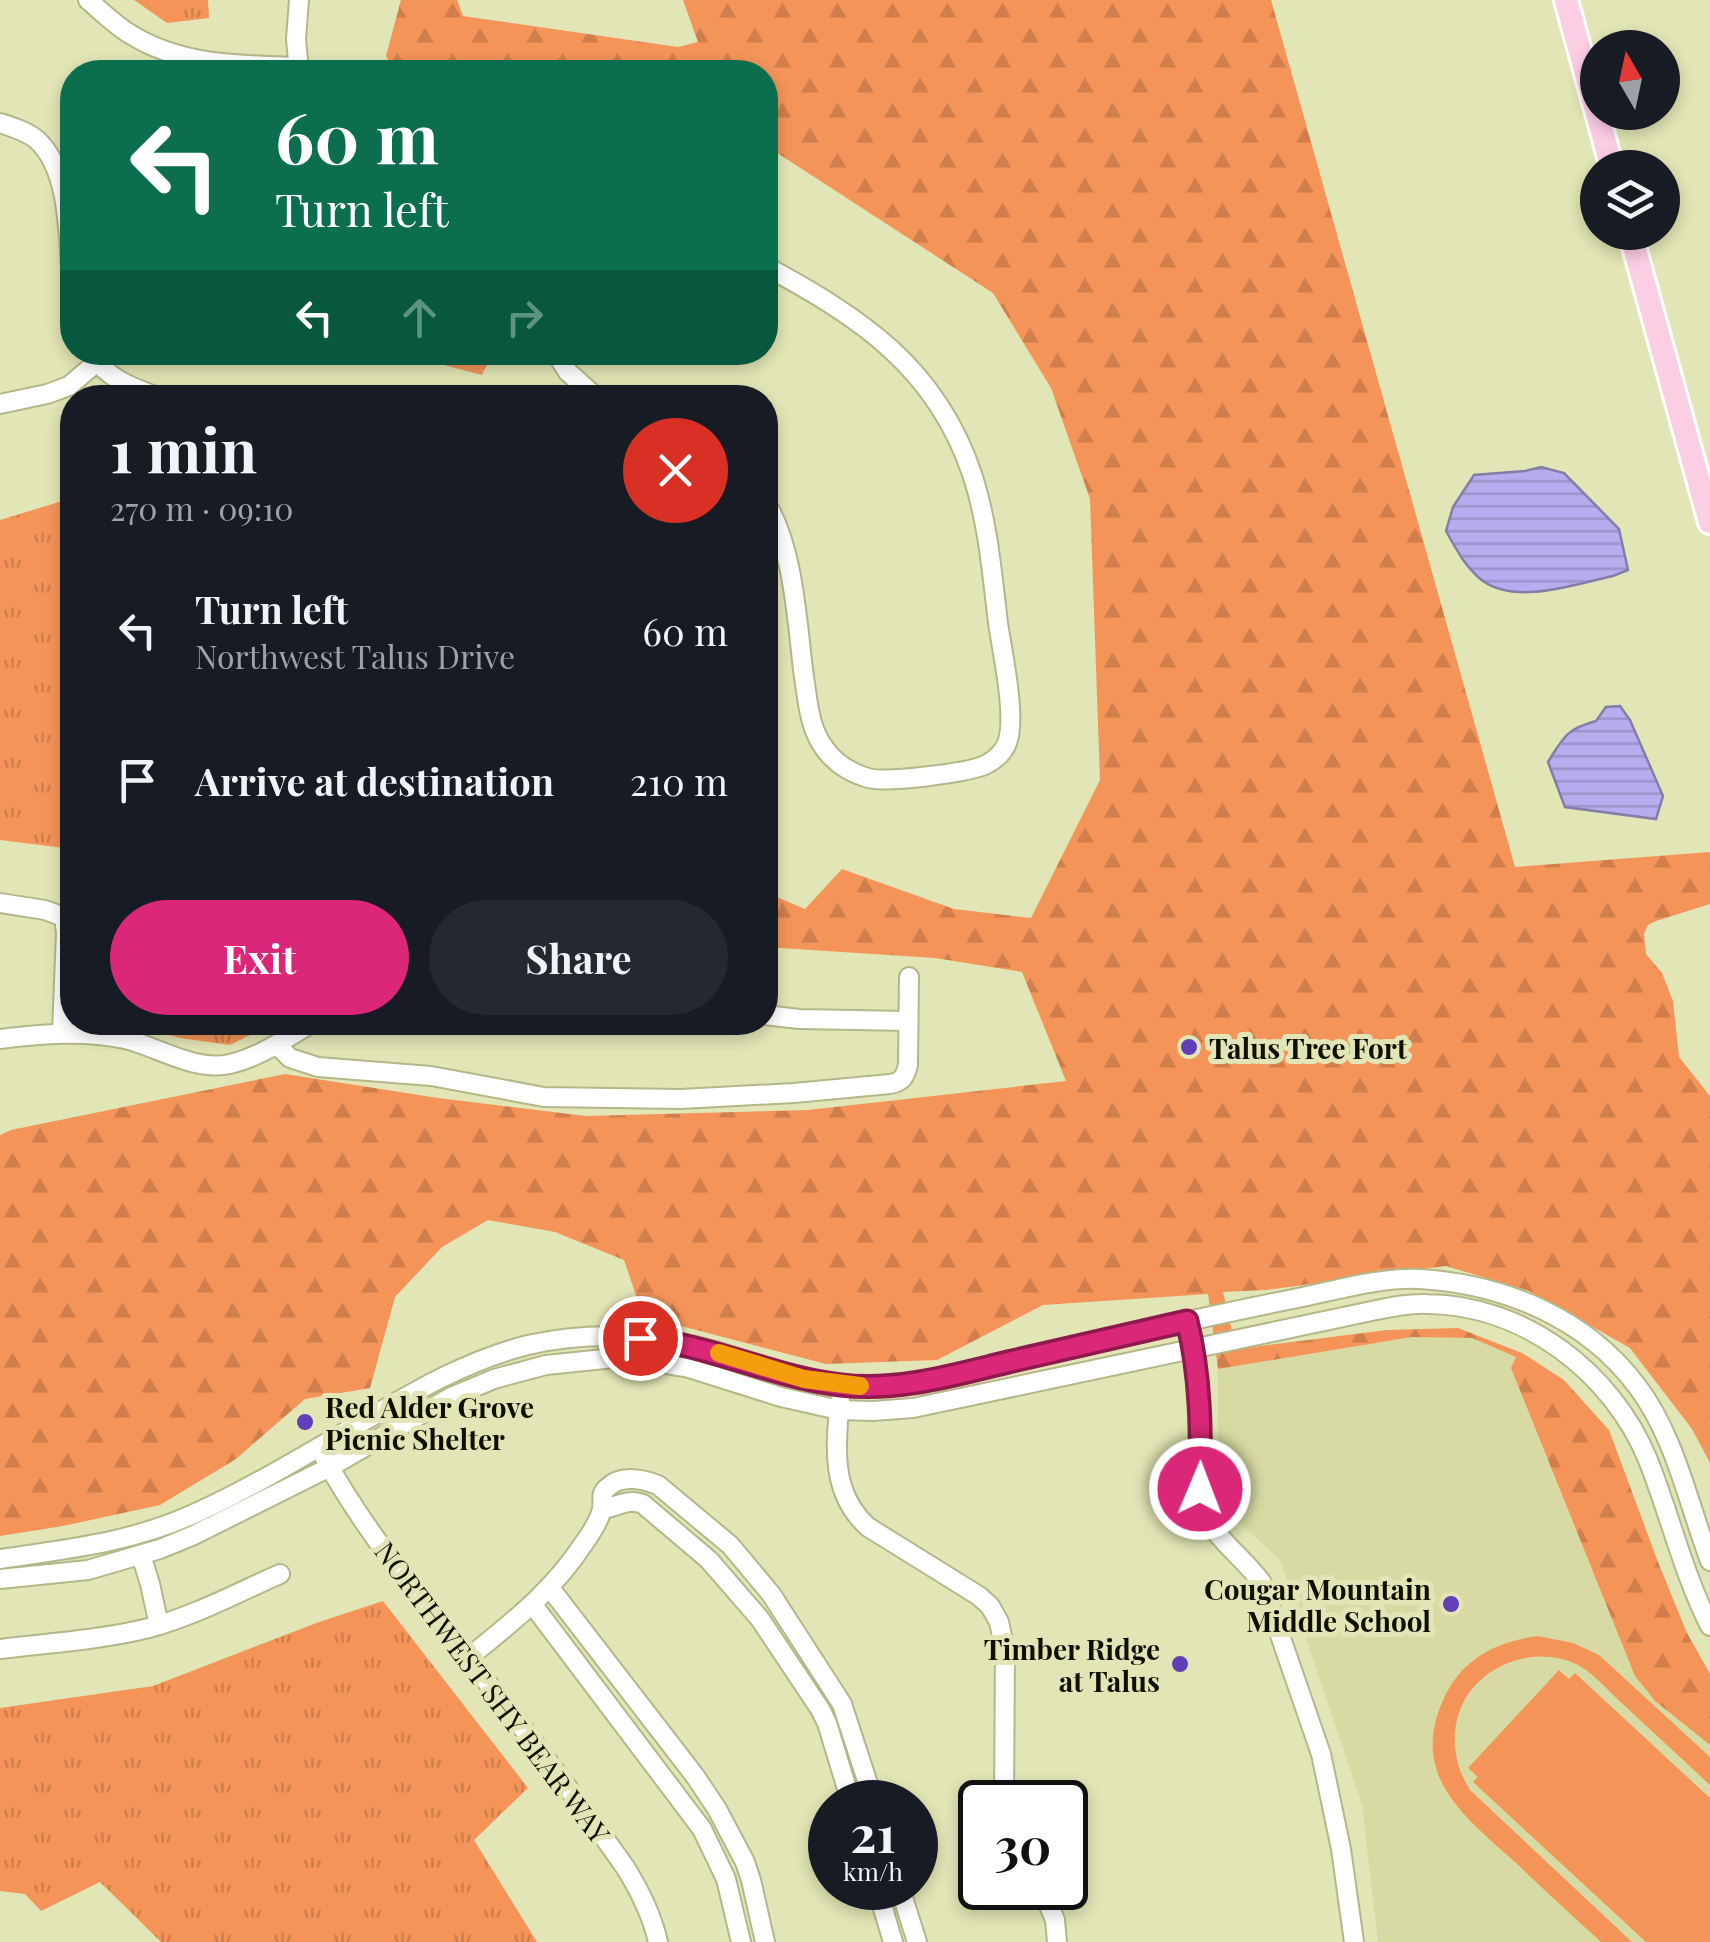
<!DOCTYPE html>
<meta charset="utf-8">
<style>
:root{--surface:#171b24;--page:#242831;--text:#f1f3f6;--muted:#9ea1a6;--accent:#db2777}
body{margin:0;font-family:"Playfair Display",serif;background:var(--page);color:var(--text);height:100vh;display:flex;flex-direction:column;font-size:38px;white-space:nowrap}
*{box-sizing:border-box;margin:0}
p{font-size:32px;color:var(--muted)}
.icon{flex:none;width:55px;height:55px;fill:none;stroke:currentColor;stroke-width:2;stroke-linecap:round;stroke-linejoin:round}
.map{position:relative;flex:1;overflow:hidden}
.drawer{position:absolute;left:60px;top:385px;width:718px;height:650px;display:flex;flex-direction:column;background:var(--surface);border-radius:40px;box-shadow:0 5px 15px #0003}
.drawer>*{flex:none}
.guide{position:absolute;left:60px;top:60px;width:718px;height:305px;border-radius:40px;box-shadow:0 5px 15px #0003;background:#0b6e4f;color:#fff;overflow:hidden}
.needle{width:65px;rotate:351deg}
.tools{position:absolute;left:1580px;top:30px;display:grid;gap:20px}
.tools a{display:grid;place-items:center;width:100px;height:100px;border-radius:50%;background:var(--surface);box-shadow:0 5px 15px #0003;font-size:50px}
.speed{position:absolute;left:808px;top:1780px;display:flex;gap:20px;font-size:50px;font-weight:700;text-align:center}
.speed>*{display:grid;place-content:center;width:130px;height:130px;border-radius:50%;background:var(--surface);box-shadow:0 5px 15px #0003;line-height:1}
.speed small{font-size:25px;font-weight:400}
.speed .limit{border:5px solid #111;border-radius:15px;background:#fff;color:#111}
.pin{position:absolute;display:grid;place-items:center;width:85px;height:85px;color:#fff;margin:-42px;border:5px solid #fff;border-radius:50%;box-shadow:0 2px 10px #0007}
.me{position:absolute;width:110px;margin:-55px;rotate:1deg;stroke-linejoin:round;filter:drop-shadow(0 0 8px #0008)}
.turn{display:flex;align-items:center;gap:35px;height:210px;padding:0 50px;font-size:45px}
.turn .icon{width:130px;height:130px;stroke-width:2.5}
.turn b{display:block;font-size:70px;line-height:85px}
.lanes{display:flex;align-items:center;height:95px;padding:0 50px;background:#0003;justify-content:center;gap:50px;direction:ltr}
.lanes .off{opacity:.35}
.round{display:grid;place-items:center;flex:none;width:105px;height:105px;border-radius:52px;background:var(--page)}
.headline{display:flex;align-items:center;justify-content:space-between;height:170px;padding:0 50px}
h1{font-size:60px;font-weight:700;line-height:75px}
.button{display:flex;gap:20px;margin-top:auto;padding:20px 50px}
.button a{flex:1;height:115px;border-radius:60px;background:var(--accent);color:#fff;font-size:40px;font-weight:700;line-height:115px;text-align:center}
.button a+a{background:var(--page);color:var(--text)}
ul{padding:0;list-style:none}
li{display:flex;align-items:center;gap:30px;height:150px;padding:0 50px}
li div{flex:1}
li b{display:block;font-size:38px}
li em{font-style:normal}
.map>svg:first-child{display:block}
.built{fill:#d7dba3}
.grass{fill:url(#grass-tufts)}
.forest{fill:url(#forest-firs)}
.park{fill:#f49459}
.water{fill:url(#water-rules);stroke:#847da7;stroke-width:2.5}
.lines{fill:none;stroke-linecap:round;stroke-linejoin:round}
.minor-casing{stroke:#b4b789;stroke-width:22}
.major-casing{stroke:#fff;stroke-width:28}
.minor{stroke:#fff;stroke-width:18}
.major{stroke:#fccee3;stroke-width:22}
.route-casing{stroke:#8e194d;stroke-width:25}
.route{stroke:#db2777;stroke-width:18}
.slow{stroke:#f59e0b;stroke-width:18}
.poi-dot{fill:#613fb7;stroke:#e2e5b5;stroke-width:4}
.labels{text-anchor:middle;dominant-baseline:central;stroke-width:10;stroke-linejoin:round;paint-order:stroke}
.poi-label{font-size:28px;font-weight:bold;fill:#101002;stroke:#e2e5b5;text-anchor:start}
.street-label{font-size:28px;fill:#101002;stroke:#e2e5b5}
</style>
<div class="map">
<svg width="1710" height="1942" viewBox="0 0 1710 1942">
<defs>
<pattern id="grass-tufts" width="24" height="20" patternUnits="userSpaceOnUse" patternTransform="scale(2.5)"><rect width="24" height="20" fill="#f49459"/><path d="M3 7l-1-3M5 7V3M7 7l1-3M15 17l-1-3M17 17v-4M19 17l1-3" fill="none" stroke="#d07f4c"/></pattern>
<pattern id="forest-firs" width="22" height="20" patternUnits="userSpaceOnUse" patternTransform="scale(2.5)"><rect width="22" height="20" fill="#f49459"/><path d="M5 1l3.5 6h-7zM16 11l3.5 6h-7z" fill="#d07f4c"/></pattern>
<pattern id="water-rules" width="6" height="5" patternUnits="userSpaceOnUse" patternTransform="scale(2.5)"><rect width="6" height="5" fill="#b6acee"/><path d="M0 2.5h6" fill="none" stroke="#9b93ca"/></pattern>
</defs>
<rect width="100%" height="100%" fill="#e2e5b5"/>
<polygon class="built" points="1412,1337 1472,1338 1516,1357 1635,1676 1655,1701 1710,1745 1710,1942 1378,1942 1362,1805 1280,1560 1226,1510 1223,1497 1218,1442 1218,1369"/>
<g class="grass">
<polygon points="134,0 208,0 209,18 167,23"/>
<polygon points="398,353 493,353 482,375"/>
<polygon points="72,498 72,849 0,840 0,520"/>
<polygon points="129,1023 253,1023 258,1031 230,1045 180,1038"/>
<polygon points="383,1601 528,1788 474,1840 537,1942 161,1942 100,1882 41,1911 25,1894 0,1891 0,1708 153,1686 319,1622"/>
</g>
<polygon class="forest" points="401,0 457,0 463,16 678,47 698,42 683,0 1271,0 1515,867 1710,852 1710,904 1656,921 1648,925 1644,934 1646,954 1662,973 1673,1001 1679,1057 1710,1096 1710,1463 1692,1429 1630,1348 1529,1291 1446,1266 1266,1290 1223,1292 1236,1349 1387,1330 1458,1328 1522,1353 1564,1380 1609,1430 1658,1562 1687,1633 1710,1674 1710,1745 1655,1701 1635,1676 1511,1368 1516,1357 1472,1338 1412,1337 1218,1369 1208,1294 1043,1305 937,1360 826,1364 643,1316 624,1260 555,1232 488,1220 442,1247 395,1297 370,1388 305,1399 236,1459 160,1505 63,1526 0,1536 0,1135 11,1130 285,1074 438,1098 586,1116 808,1110 1066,1081 1022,972 935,958 765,947 765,892 805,909 842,869 954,909 1031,918 1100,780 1090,499 1051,388 993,293 765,145 765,72 395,72 386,56"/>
<g class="park">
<path d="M 1538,1636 L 1573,1643 L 1599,1655 L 1710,1757 L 1710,1785 C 1682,1759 1653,1732 1625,1706 C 1610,1693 1596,1675 1578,1665 C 1538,1645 1485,1662 1464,1701 C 1449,1730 1453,1763 1470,1790 L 1632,1942 L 1601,1942 C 1573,1916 1544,1890 1516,1863 C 1464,1816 1407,1775 1445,1696 C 1463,1658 1498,1641 1538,1636 Z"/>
<polygon points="1559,1670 1569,1679 1575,1673 1710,1798 1710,1942 1646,1942 1473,1782 1478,1777 1468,1768"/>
</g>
<g class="water">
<path d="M 1541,467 L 1564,473 L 1619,529 L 1628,570 L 1613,576 C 1575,584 1517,605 1483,581 C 1466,568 1456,549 1446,531 L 1453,507 L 1474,475 L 1525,471 Z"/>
<path d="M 1620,706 L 1630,720 L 1663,796 L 1656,819 L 1565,807 L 1548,762 C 1563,738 1566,729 1596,721 L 1606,707 Z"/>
</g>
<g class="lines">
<defs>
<g id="minor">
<path d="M 88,0 C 101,11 115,25 130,34 C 181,66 240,65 297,67"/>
<polyline points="299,72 296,39 299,0"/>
<path d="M 0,123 C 12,127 26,131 36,139 C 71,170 68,238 72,282"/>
<path d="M 765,266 C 860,317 936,367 972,474 C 988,522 992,573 998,623 C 1002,651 1017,718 1007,743 C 1003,753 996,759 987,764 C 970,773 886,783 868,778 C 851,773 835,763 825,749 C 809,728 808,702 804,677 C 797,624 794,546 765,502"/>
<polyline points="555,352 568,372 597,398"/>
<path d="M 91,354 C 109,380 133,388 161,398"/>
<polyline points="0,404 47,394 69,386 97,362"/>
<polyline points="0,903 45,910 64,917 66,933 62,1033"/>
<polyline points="765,1015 799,1019 908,1021"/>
<path d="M 0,1039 C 42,1034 83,1030 125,1039 C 158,1047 195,1072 230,1064 C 261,1057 287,1037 314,1022"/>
<path d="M 277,1045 L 290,1058 L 318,1067 L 431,1076 L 544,1097 L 681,1099 L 794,1093 L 890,1084 C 902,1082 905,1077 908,1065 L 909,977"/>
<path d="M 1187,1321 C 1204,1387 1197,1439 1201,1504 C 1211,1537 1243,1556 1262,1583 L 1321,1754 L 1341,1849 L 1354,1942"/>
<path d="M 840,1401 C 835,1447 831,1494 868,1527 L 979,1596 L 990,1606 L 999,1622 L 1005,1650 L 1004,1802"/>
<path d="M 325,1459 C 365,1531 417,1594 468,1658 C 522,1726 575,1796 625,1867 C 640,1891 652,1915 658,1942"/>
<path d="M 602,1509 C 617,1507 628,1498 643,1504 L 709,1560 L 760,1619 L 820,1709 L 827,1723 L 851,1802"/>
<polyline points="141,1555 150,1584 159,1625"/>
<path d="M 0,1559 C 68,1549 135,1542 198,1512 C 255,1486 310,1452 364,1421 C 417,1390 468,1360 528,1345 C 589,1331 656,1334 715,1351 C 757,1363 797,1379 839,1385 C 880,1391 920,1382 959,1373 C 1070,1348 1181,1321 1293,1299 C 1334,1291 1378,1277 1420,1279 C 1504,1284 1586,1318 1637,1386 C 1675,1436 1688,1503 1710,1561"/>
<path d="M 0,1579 L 88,1570 L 160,1549 L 194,1535 L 330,1467 L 451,1397 L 494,1379 L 546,1365 L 614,1358 L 643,1360 L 689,1368 L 781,1397 L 839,1410 L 873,1411 L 913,1408 L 975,1395 L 1367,1312 C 1387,1308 1407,1303 1428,1304 C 1524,1305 1612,1372 1648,1460 C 1670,1515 1683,1573 1710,1626"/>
<polyline points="550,1588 695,1776 717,1809 745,1862 751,1880 765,1942"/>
<polyline points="533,1605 702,1829 726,1879 741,1942"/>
<path d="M 0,1649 C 49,1643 100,1640 149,1628 C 194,1616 237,1593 280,1574"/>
<path d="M 468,1658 C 511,1623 553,1591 584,1543 C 590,1535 600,1519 602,1509 C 604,1500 599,1495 607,1488 C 621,1474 642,1479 658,1485 L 730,1545 L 771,1594 L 842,1704 L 874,1802"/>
<polyline points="877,1888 893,1942"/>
<polyline points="900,1888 917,1942"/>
<polyline points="1042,1888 1055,1920 1057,1942"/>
</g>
<g id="major">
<polyline points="1566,0 1612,168"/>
<polyline points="1630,232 1710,522"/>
</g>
</defs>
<use href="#minor" class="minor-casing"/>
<use href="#major" class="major-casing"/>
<use href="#minor" class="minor"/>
<use href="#major" class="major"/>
</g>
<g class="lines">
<defs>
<path id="route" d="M 640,1338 C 711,1345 772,1377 841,1385 C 897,1392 954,1375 1008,1362 C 1067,1349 1127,1335 1187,1321 C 1201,1377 1201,1432 1200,1489"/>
</defs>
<use href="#route" class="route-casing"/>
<use href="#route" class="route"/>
<polyline class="slow" points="719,1353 804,1379 860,1386"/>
</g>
<g class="poi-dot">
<circle cx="1189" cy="1047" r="10"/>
<circle cx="305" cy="1422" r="10"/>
<circle cx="1451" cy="1604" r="10"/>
<circle cx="1180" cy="1664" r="10"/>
</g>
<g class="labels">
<g class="poi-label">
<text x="1209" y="1047">Talus Tree Fort</text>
<text x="325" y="1406">Red Alder Grove<tspan x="325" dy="32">Picnic Shelter</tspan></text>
<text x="1431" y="1588" text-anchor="end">Cougar Mountain<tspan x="1431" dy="32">Middle School</tspan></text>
<text x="1160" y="1648" text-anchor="end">Timber Ridge<tspan x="1160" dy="32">at Talus</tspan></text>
</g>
<g class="street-label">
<text transform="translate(493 1692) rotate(53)">NORTHWEST SHY BEAR WAY</text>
</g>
</g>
</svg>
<div class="tools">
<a><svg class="needle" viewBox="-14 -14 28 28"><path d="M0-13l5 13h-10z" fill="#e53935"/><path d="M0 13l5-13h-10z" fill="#9ea1a6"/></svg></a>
<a><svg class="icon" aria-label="layers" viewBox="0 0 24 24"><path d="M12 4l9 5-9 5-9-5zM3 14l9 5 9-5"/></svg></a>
</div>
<div class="speed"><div>21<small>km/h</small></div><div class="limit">30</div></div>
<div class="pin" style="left:640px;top:1338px;background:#d93025"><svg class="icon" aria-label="arrive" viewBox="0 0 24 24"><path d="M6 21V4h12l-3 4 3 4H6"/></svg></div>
<svg class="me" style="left:1200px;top:1489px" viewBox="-20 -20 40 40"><circle r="17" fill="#db2777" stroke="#fff" stroke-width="3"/><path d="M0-11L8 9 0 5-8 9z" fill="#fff"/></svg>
<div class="guide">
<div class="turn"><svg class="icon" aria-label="left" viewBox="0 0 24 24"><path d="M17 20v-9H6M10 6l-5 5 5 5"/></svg><div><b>60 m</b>Turn left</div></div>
<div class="lanes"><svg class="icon" aria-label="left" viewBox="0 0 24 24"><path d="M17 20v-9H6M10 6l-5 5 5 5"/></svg><svg class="icon off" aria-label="ahead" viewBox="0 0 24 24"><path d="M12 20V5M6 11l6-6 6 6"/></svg><svg class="icon off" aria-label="right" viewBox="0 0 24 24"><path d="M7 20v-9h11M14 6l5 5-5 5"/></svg></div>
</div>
<section class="drawer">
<div class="headline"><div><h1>1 min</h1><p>270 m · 09:10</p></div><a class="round" style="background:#d93025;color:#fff"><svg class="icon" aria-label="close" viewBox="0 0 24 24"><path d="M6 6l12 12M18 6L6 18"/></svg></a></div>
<ul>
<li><svg class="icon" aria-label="left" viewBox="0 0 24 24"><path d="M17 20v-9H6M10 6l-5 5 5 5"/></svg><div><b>Turn left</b><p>Northwest Talus Drive</p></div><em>60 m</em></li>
<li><svg class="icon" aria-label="arrive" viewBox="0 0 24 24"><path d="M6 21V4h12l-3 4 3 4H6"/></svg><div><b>Arrive at destination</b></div><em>210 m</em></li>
</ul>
<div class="button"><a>Exit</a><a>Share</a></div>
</section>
</div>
